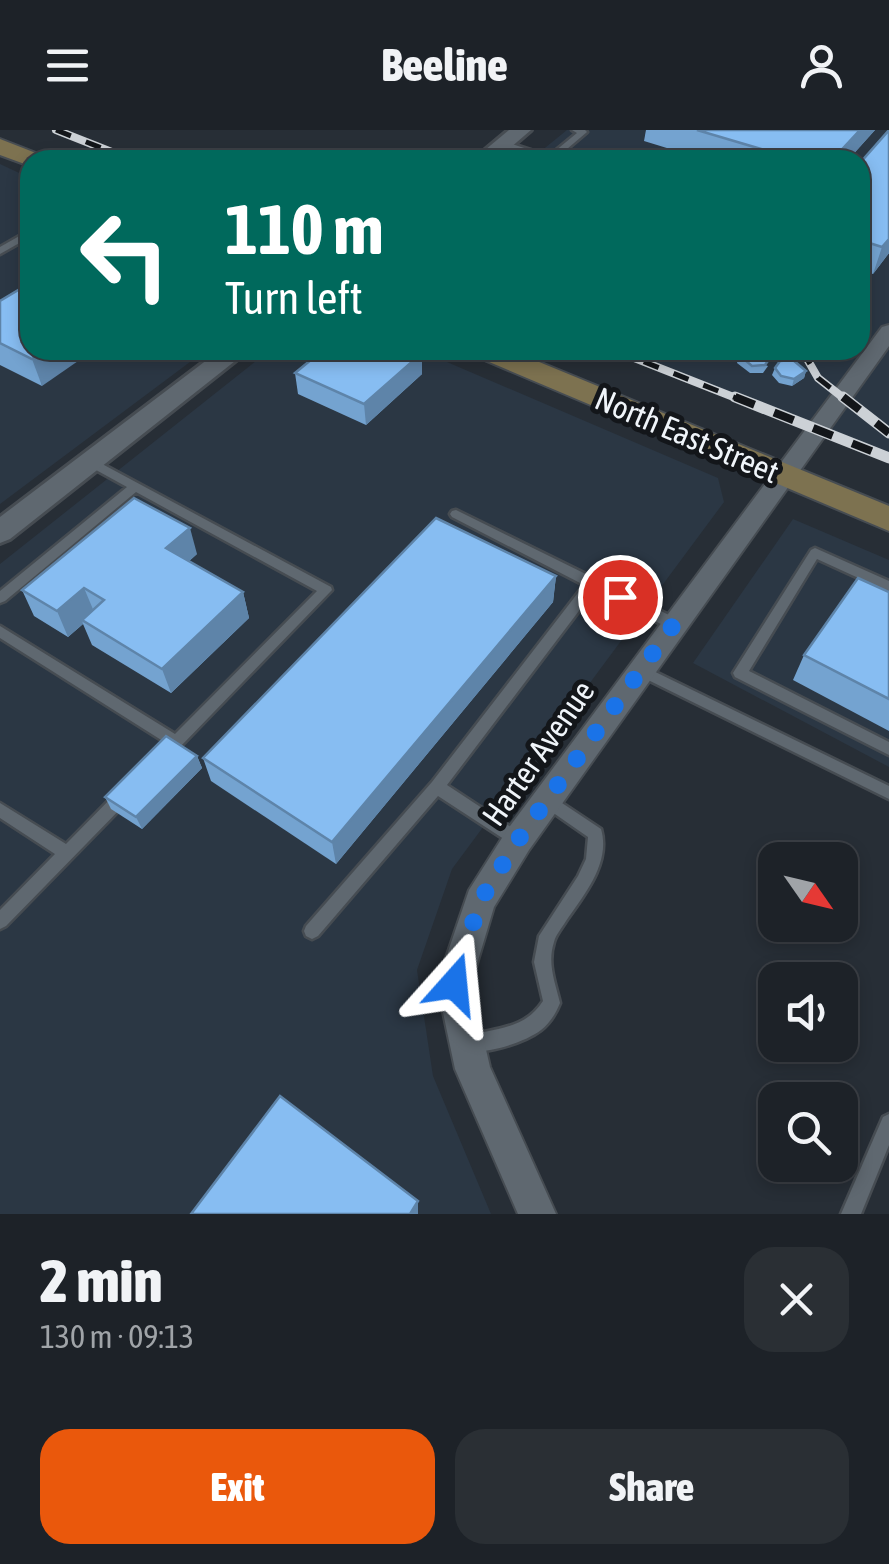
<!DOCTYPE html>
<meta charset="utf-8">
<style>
:root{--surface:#1d2228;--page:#2a2f34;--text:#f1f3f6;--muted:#a0a4a8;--line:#3b3f45;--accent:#ea580c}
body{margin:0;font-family:"Asap Condensed",sans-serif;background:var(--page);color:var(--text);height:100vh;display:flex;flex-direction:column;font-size:38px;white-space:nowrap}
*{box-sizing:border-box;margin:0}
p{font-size:32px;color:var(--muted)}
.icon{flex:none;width:55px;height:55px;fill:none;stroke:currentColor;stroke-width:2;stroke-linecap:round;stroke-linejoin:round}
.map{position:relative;height:1084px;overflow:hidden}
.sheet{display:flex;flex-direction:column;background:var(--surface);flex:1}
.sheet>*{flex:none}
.hud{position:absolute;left:20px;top:20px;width:850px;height:210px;border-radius:30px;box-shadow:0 5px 15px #0003,0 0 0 2px var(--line);background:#00695c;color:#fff;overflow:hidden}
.needle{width:65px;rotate:124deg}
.controls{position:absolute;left:758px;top:712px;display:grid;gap:20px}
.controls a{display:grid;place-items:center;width:100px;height:100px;border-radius:20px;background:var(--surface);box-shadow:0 5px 15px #0003,0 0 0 2px var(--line);font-size:50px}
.pin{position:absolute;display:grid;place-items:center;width:85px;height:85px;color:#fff;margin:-42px;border:5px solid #fff;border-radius:50%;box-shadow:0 2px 10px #0007}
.me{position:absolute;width:110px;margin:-55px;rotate:18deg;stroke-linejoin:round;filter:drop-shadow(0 0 8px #0008)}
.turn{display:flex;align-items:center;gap:35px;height:210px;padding:0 40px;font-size:45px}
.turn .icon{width:130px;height:130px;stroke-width:2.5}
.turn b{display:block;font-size:70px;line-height:85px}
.round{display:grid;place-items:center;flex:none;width:105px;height:105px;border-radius:30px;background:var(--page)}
.headline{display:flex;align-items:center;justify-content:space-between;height:170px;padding:0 40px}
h1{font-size:60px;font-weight:800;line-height:75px}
.button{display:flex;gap:20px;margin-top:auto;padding:20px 40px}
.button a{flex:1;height:115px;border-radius:30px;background:var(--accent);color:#fff;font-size:40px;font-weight:800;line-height:115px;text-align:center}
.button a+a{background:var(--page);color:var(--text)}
header{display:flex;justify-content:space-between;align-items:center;height:130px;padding:0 40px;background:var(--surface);font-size:45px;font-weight:800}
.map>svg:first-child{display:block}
.built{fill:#2b3744}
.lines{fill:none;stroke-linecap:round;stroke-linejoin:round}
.service-casing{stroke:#464c52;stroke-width:5}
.minor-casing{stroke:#464c52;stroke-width:4}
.tertiary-casing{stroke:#464c52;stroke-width:6}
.secondary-casing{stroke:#464c52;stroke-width:4}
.service{fill:#5f6870;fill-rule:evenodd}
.minor{fill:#5f6870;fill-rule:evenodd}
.tertiary{fill:#5f6870;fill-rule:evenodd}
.secondary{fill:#7d7250;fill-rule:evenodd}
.rail-far1-casing{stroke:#ccd1d6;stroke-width:8}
.rail-casing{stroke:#ccd1d6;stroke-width:11}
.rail-far1{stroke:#13161a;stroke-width:5;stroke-dasharray:16;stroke-linecap:butt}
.rail{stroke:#13161a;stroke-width:8;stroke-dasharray:21;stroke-linecap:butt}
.wall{fill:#74a3d0}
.shaded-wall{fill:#5e84a9}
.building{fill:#87bdf2;stroke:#5e84a9;stroke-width:2.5}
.route{stroke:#1a73e8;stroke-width:18;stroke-dasharray:0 32.4}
.labels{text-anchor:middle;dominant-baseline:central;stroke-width:10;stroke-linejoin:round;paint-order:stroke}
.street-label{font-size:32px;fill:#f0f5fa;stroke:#13161a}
</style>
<header><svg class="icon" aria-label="menu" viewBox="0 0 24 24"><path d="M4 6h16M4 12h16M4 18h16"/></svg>Beeline<svg class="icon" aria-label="person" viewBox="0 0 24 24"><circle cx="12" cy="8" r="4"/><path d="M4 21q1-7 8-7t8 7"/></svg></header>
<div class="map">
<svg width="889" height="1084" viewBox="0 0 889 1084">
<rect width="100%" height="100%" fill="#272e36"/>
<g class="built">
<polygon points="567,0 889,0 889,326 616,220 860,220 860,30 530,30"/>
<polygon points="0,34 30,48 30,220 206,220 0,374"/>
<polygon points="270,220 419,220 718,348 724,372 452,739 417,840 433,946 491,1084 0,1084 0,434"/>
<polygon points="793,389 889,430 889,637 693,533"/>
</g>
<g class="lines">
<defs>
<g id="service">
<polygon points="572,0 585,0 587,2 554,30 544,30 499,14 503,11 549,26 577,3"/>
<polygon points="30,100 30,107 0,124 0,117"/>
<path d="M 91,328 L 331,457 L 332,460 L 181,616 C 174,623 168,633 158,629 L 156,625 L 166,613 L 0,508 L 0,496 L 175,604 L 317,461 L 136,362 L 5,471 L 0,473 L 0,461 L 127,357 L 87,335 L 85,332 Z"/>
<polygon points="456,380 679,490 681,494 674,499 669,498 594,461 447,655 523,705 526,710 523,715 518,717 513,715 438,666 318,806 312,809 306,806 304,801 306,796 432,652 584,455 452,387 450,384 452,381"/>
<polygon points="815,418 889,451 889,462 817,429 749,541 889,612 889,625 735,547 733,543 811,420"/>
<polygon points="641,535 889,656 889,669 636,544 634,540 636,536"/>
<polygon points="123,659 128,661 130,666 128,671 6,796 0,799 0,780 55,724 0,688 0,673 66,714 118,661"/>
<path d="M 547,663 L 601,699 C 611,733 584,765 566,791 C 562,798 556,804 554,812 C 547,833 555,852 560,873 C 556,883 550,893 541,900 C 524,913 482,926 462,920 L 459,914 L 462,908 C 492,897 523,902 543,871 L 534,832 L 539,806 L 578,746 L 586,729 L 588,707 L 542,675 L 539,670 L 542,665 Z"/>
<polygon points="889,984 889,1015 861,1084 841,1084 883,987"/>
</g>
<polygon id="minor" points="889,195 889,216 529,720 494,777 471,854 490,937 556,1084 518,1084 455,939 437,854 469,760 507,700 882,197"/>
<g id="tertiary">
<polygon points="509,0 531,0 496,30 473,30"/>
<polygon points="220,220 249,220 10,409 0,413 0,387"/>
</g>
<g id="secondary">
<polygon points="0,9 41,25 45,30 30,30 30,36 0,25"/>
<polygon points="471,220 510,220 889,376 889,401 475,226"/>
</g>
</defs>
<use href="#service" class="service-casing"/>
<use href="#minor" class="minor-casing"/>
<use href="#tertiary" class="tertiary-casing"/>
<use href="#secondary" class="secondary-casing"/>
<use href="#service" class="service"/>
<use href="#minor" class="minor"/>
<use href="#tertiary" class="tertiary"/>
<use href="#secondary" class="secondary"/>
<defs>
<g id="rail-far1">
<polyline points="56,0 132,30"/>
<polyline points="614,220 741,270"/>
<polyline points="802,220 818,248 846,270"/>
</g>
<g id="rail">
<polyline points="735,267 889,328"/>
<polyline points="843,267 889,303"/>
</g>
</defs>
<use href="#rail-far1" class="rail-far1-casing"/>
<use href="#rail" class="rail-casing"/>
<use href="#rail-far1" class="rail-far1"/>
<use href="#rail" class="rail"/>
</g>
<g class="wall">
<polygon points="646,0 875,0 848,30 706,30 644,11"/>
<polygon points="860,33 889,123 873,144 860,140"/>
<polygon points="30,153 42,256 0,235 0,171"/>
<polygon points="706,220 736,220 734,227 724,231 712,228"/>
<polygon points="422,223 422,244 366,295 298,264 295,243"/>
<polygon points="739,225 768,236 763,243 750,243 737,233"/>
<polygon points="775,238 806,241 804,248 792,256 779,253 772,245"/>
<polygon points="197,424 189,431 243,462 249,488 171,563 92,515 83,494 68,507 34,486 22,460"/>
<polygon points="556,446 553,472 336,734 211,651 203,628"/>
<polygon points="889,462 889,601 793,550 804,525"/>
<polygon points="197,626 202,638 142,699 111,679 105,667"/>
</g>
<g class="shaded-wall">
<polygon points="860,0 875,0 848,30 832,30"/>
<polygon points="889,109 889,123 873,144 882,117"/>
<polygon points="46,220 94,220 42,256 32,229"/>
<polygon points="736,220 734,227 724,231 726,224"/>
<polygon points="422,223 422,244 366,295 364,274"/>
<polygon points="806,241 804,248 792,256 794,249"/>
<polygon points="190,398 197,424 174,445 166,418"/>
<polygon points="556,446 553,472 336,734 332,712"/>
<polygon points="84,458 95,484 82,490 83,494 68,507 57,481"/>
<polygon points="243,462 249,488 171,563 162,539"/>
<polygon points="197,626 202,638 142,699 136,687"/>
<polygon points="418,1071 418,1084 410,1084"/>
</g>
<g class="building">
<polygon points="697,0 860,0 832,30 798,30"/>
<polygon points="889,0 889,109 882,117 860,110 860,33"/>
<polygon points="544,25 559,30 538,30"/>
<polygon points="30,153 30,220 46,220 32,229 0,213 0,171"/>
<polygon points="323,220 416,220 422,223 364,274 295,243"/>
<polygon points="713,220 736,220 726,224"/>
<polygon points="744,220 760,220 770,228 765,235 752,236 739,225"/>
<polygon points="793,230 806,241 794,249 781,246 775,238 780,231"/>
<polygon points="134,368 190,398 166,418 243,462 162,539 82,490 104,470 84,458 57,481 22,460"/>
<polygon points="436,388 556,446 332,712 203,628"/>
<polygon points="858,448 889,462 889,569 804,525"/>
<polygon points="166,606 197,626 136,687 105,667"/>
<polygon points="280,966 418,1071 410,1084 191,1084"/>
</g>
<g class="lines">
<polyline class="route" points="454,854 480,771 518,710 674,494 620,467"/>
</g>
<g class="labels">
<g class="street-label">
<text transform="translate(687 305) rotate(23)">North East Street</text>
<text transform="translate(538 623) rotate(-55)">Harter Avenue</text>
</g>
</g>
</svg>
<div class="controls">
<a><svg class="needle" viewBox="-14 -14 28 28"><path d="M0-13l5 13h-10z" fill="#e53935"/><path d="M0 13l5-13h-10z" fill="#a0a4a8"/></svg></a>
<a><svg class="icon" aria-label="sound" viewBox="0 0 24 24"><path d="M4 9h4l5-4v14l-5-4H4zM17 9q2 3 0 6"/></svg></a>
<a><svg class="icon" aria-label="search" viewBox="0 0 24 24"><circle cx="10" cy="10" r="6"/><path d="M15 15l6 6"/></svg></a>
</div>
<div class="pin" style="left:620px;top:467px;background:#d93025"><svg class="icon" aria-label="arrive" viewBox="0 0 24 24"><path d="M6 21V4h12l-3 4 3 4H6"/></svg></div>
<svg class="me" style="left:454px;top:854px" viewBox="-20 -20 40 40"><path d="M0-17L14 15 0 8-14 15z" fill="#1a73e8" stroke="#fff" stroke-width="4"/></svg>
<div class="hud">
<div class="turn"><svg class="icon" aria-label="left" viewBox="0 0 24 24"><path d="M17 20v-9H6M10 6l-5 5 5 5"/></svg><div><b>110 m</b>Turn left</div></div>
</div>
</div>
<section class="sheet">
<div class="headline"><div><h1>2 min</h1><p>130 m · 09:13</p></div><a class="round"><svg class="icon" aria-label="close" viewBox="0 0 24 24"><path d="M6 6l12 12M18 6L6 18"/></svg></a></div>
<div class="button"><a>Exit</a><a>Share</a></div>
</section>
